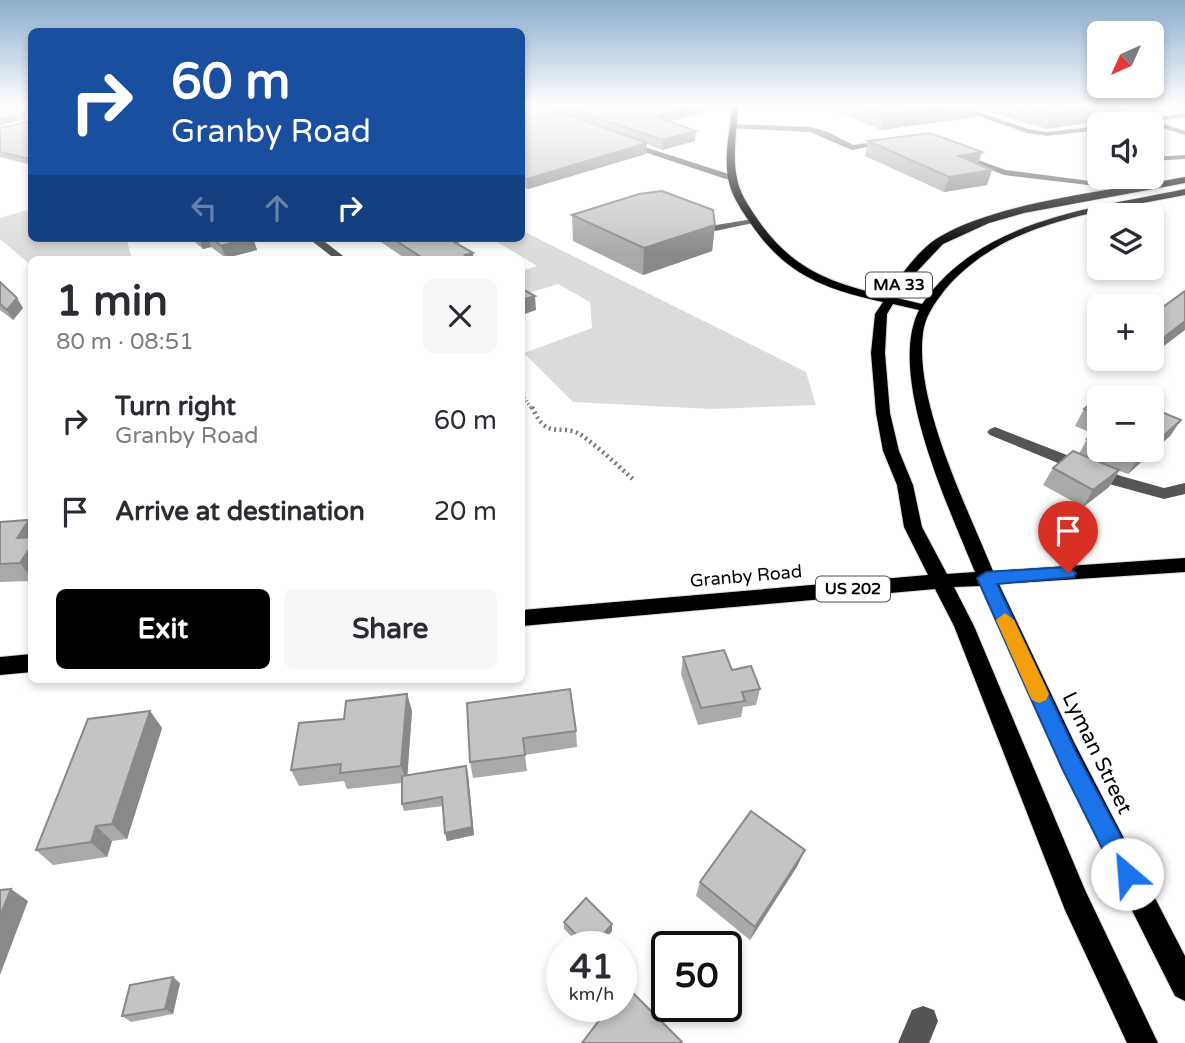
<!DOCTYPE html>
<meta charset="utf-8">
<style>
:root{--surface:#fff;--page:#f7f7f7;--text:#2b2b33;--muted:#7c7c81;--accent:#000}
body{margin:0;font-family:"Varela Round",sans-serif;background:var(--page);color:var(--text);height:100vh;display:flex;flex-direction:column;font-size:26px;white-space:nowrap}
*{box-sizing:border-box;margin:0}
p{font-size:23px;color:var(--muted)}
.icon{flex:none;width:38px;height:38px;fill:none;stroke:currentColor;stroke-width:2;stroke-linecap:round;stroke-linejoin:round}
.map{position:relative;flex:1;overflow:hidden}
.drawer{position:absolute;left:28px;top:256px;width:497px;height:427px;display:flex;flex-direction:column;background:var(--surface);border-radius:10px;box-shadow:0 4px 10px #0003}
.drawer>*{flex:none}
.top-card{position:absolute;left:28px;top:28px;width:497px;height:214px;border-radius:10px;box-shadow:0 4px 10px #0003;background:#1a4fa0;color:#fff;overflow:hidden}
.needle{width:46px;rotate:225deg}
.fabs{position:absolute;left:1087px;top:21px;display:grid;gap:14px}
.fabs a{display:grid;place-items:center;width:77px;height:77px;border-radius:10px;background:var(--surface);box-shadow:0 4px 10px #0003;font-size:35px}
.speed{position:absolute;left:546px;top:931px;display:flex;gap:14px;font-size:35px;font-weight:700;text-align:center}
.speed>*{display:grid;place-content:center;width:91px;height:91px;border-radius:50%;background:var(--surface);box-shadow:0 4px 10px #0003;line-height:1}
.speed small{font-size:18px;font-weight:400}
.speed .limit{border:4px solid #111;border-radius:10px;background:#fff;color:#111}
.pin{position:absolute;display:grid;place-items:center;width:60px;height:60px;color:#fff;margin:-72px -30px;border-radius:50% 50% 50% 0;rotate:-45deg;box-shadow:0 0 7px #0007}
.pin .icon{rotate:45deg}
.me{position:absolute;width:77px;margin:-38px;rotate:333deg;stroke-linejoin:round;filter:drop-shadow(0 0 5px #0008)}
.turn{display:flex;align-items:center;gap:24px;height:147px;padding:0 28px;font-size:32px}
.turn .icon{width:91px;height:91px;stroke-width:2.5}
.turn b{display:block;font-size:49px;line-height:60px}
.lanes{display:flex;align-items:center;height:66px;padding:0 28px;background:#0003;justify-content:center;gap:35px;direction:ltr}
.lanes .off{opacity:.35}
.round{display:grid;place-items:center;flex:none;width:74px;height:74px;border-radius:10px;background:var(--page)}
.headline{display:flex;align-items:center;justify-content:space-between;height:119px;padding:0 28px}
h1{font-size:42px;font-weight:800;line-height:52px}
.cta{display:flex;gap:14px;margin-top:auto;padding:14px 28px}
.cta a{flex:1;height:80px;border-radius:10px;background:var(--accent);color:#fff;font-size:28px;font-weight:800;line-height:80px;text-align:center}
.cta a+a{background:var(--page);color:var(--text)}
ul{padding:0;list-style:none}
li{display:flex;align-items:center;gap:21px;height:91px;padding:0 28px}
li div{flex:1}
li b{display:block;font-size:26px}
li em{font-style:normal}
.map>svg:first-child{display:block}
.green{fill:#dcdcdc}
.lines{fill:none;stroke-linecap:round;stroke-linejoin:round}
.major-casing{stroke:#dbdbdb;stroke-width:2}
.path-far1{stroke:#777;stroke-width:3.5;stroke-dasharray:1 2.5;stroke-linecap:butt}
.path{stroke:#777;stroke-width:4.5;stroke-dasharray:2 3.5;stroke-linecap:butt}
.minor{fill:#555;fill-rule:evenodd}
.major{fill:#000;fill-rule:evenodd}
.wall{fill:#a9a9a9}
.shaded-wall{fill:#898989}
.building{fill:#c4c4c4;stroke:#898989;stroke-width:2}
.route{fill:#1a73e8;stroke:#114b97;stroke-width:2}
.slow{fill:#f59e0b}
.labels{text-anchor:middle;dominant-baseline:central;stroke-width:6;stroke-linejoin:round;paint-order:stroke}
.shield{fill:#fff;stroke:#4c4c4c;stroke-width:2}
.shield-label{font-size:16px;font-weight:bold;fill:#000}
.street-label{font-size:18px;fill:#000;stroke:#fff}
.near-street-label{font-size:21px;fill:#000;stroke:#fff}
</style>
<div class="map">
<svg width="1185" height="1043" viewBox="0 0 1185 1043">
<rect width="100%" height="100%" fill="#fff"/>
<g class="green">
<polygon points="31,209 32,238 126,238 131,255 137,259 32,259 31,265 0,239 0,218"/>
<polygon points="525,232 806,372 816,405 711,409 573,402 524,353 592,328 590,302 558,284 522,295 522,271 537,266 494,240 522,238 522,233"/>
</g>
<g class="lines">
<defs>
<g id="major">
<path d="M 732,107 L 738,107 C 737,131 732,155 737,178 C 739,192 748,205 756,217 C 790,268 829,283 887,296 C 899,277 917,252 936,239 C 994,202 1115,190 1185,177 L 1185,183 L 1024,213 L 989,223 L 943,244 L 907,282 L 897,298 L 922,304 C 982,218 1091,209 1185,189 L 1185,195 C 1101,212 1002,220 944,291 C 934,304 925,317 923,333 C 914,402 967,507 993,571 L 1185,558 L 1185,572 L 999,584 L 1074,742 L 1185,956 L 1185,1001 L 1175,996 C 1107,861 1039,725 981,586 L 954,587 L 974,626 L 1085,890 L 1158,1043 L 1127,1043 L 1065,910 L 954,626 L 935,589 L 522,626 L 522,610 L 928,575 L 904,527 L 897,485 L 883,451 L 876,413 L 871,353 L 875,314 L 883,302 C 823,289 784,274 749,221 C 740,208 730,193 728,177 C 724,154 730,131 732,107 ZM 893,304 L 919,310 C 886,375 949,508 975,572 L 947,574 L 922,527 L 913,485 L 899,451 L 890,413 L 885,353 L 887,314 Z"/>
<polygon points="32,654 32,672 0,675 0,657"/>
</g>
</defs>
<use href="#major" class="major-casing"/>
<polyline class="path-far1" points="522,395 532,409"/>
<path class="path" d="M 532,407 C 548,444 562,420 584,437 C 602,450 618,466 634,480"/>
<g class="minor">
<polygon points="953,107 964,107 1028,129 1047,132 1099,126 1099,130 1047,136 1027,133"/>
<polygon points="1096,107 1108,107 1147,119 1185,113 1185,117 1155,121 1185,131 1185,135"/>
<polygon points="734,124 811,127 828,132 853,145 888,140 892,142 852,150 810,132 731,128"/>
<polygon points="626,141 735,176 736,178 729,180 623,145"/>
<polygon points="955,152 1006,170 1143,188 1139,191 1004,175 955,156"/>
<polygon points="1185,155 1185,159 1152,161 1152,157"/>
<polygon points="693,216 716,225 753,219 758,222 715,231 690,221 688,219"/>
<polygon points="308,238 320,238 347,259 335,259"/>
<polygon points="995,427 1121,476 1164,488 1185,483 1185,494 1164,499 1109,484 990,435 987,432 990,429"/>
<polygon points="923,1006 934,1010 938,1021 929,1043 898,1043 912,1010"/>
</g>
<use href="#major" class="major"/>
</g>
<g class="wall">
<polygon points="522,107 712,107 711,110 669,121 695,141 662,150 647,144 646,154 528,189 522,187"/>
<polygon points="827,107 1128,107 1123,118 1046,129 977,108 975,117 881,130"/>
<polygon points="32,123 32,163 28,164 0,157 0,128"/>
<polygon points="868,141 982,152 978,164 987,185 944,192 865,156"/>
<polygon points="572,215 715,225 712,251 643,275 573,241"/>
<polygon points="190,238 253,238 257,250 226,258 211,247 203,249"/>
<polygon points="375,238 475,238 456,243 473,253 473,259 406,259"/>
<polygon points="0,282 23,308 13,320 0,310"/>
<polygon points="1099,397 1099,450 1152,450 1181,420 1170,436 1128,474 1119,471 1109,487 1083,507 1043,485 1053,468 1079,454 1087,439 1094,434 1075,426 1084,409"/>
<polygon points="0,522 32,524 32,581 0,582"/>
<polygon points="683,657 732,670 760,689 756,705 743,707 741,717 698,725 681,674"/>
<polygon points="407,694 412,711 407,775 468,774 474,835 447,841 445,833 443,806 404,811 402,804 402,783 347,789 344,781 299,786 291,770 344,719"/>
<polygon points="467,703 576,731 577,747 525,755 527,771 473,778 470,762"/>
<polygon points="150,711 162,728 127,839 112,841 107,857 53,865 36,850"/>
<polygon points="798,865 750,940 696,896 700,882"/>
<polygon points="564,922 612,931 598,947 582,947 564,929"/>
<polygon points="180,983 173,1014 131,1022 122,1016"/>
</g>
<g class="shaded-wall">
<polygon points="688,107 712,107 711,110 654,126 654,116"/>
<polygon points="942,107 978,107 975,117 881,130 885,115"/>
<polygon points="1101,107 1128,107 1123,118 1046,129 1052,114"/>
<polygon points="24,113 27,118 0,126 0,120"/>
<polygon points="696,131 695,141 662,150 662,140"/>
<polygon points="647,143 646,154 528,189 527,179"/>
<polygon points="982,152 977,167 959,156"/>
<polygon points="32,157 32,163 28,164 25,158"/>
<polygon points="992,170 987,185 944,192 949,177"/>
<polygon points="715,225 712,251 643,275 644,248"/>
<polygon points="199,238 208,238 211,247 203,249"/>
<polygon points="249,238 253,238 257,250 226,258 221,246"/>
<polygon points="442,238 475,238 443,247"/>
<polygon points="473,253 473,259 466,259 465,255"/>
<polygon points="535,296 536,310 522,315 522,300"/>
<polygon points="17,298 23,308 13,320 7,310"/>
<polygon points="1185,321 1185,330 1152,355 1152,349 1154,345"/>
<polygon points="1181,420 1170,436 1128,474 1139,457 1147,450 1152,450 1152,446"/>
<polygon points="1119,470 1109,487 1083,507 1093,490"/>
<polygon points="29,520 32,524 32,579 20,563 17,538"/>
<polygon points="407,694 412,711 407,782 401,766"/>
<polygon points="150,711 162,728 127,839 112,824"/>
<polygon points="466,766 468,774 474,835 447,841 445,833"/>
<polygon points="96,826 112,841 107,857 91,842"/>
<polygon points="805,850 798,865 750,940 755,927"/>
<polygon points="11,889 28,901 0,975 0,916"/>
<polygon points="612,924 612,931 598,947 593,947"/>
<polygon points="173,977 180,983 173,1014 165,1009"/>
</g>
<g class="building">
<polygon points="0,107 20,107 24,113 0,120"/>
<polygon points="522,107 546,107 647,143 527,179 522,176"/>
<polygon points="566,107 688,107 654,116 696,131 662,140"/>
<polygon points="866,107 942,107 885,115"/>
<polygon points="1029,107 1101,107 1052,114"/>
<polygon points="30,121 32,123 32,157 25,158 0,152 0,128"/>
<polygon points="930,133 982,152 959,156 992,170 949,177 868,141"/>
<polygon points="662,191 713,210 715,225 644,248 572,215 639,194"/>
<polygon points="212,238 249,238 221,246"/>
<polygon points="392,238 447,238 473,253 465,255 471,259 424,259"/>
<polygon points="0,282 17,298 7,310 0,304"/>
<polygon points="522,289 535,296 522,300"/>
<polygon points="1185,291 1185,321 1154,345 1152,344 1152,315"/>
<polygon points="1108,390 1126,397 1099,397 1099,415 1084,409"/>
<polygon points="1152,408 1181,420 1152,446"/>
<polygon points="1099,429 1099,444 1087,439"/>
<polygon points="1118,450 1147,450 1139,457"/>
<polygon points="1073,451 1119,470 1093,490 1053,468"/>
<polygon points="29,520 17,538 32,537 32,545 20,563 0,564 0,522"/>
<polygon points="724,650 732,670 751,666 760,689 742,692 745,701 701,708 683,657"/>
<polygon points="570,689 576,731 523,738 525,755 470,762 467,703"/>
<polygon points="407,694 401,766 340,773 341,764 291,770 299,723 344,719 346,701"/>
<polygon points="150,711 112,824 96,826 91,842 36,850 88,719"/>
<polygon points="466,766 472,827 445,833 442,797 402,804 402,776"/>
<polygon points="751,811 805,850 755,927 700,882"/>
<polygon points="11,889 0,916 0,890"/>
<polygon points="586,898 612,924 593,947 588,947 564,922"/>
<polygon points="173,977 165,1009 122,1016 130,985"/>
<polygon points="626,986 682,1042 681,1043 582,1043 610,1006 621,1006 621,991"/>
</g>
<linearGradient id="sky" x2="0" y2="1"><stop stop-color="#8cadcc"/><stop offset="0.42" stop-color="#fff"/><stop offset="1" stop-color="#fff" stop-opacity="0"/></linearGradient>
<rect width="1185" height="253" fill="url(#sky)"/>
<polygon class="route" points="1068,567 1076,573 1074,577 997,584 1077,754 1136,865 1139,874 1136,882 1127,886 1119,882 1062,768 977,578 986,572"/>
<polygon class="slow" points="1005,613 1014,620 1049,694 1046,700 1039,703 1032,700 1029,694 996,620"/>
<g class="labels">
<g class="shield">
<rect x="866" y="272.5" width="66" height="25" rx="5"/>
<rect x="816" y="576.5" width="74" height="25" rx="5"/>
</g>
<g class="shield-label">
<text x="899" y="285">MA 33</text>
<text x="853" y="589">US 202</text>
</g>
<g class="street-label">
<text transform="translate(746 576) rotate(-5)">Granby Road</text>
</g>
<g class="near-street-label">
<text transform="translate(1097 753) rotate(64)">Lyman Street</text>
</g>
</g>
</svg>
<div class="fabs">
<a><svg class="needle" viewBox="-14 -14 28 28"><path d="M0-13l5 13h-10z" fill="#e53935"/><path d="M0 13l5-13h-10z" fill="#7c7c81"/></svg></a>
<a><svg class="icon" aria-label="sound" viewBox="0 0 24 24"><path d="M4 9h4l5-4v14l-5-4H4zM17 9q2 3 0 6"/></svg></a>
<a><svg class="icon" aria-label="layers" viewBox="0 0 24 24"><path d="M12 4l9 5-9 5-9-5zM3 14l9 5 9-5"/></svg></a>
<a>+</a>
<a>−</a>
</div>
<div class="speed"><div>41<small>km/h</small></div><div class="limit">50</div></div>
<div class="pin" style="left:1068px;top:573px;background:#d93025"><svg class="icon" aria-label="arrive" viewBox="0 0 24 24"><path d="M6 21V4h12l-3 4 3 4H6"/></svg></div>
<svg class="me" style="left:1127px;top:874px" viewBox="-20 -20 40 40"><circle r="19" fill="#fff"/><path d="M0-13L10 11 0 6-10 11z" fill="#1a73e8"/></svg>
<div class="top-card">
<div class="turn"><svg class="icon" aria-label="right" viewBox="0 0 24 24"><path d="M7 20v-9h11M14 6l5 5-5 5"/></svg><div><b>60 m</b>Granby Road</div></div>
<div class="lanes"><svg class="icon off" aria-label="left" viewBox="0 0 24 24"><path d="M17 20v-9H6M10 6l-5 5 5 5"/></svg><svg class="icon off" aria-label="ahead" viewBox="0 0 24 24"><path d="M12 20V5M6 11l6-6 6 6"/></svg><svg class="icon" aria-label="right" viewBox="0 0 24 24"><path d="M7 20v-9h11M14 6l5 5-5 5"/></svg></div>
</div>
<section class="drawer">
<div class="headline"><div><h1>1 min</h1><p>80 m · 08:51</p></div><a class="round"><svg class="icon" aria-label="close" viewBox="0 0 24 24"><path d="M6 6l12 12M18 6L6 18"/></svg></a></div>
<ul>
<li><svg class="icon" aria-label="right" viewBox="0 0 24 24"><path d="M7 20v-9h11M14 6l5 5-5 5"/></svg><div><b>Turn right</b><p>Granby Road</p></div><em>60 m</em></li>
<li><svg class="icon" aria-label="arrive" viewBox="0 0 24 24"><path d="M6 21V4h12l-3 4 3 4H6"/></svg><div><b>Arrive at destination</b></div><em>20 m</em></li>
</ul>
<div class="cta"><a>Exit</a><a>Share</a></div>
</section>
</div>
